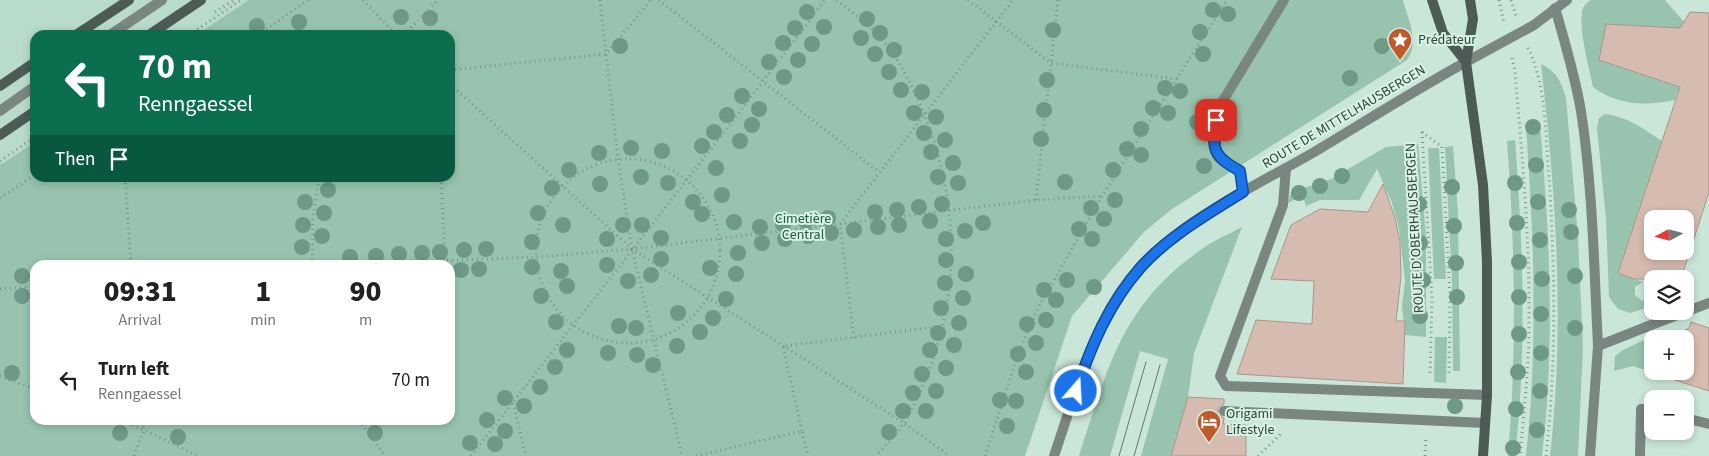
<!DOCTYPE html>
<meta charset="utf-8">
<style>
:root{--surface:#fff;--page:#f2f2f2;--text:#222;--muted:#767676}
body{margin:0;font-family:"Source Sans 3",sans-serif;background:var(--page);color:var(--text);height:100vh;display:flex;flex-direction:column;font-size:19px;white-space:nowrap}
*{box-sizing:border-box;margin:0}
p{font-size:16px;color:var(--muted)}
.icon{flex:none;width:28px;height:28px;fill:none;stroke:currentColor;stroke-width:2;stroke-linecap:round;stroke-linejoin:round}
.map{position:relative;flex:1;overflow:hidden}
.panel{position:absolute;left:30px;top:260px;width:425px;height:165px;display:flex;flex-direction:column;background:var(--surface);border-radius:15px;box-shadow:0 2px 8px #0003}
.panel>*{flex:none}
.hud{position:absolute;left:30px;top:30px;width:425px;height:152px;border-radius:15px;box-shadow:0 2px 8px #0003;background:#0b6e4f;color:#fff;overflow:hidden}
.needle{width:32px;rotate:263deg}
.tools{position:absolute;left:1644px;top:210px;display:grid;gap:10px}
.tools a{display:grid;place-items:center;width:50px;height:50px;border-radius:10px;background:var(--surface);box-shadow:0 2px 8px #0003;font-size:25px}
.pin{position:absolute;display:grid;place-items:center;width:42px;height:42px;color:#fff;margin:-21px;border-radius:10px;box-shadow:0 2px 8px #0006}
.me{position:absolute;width:55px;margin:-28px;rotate:19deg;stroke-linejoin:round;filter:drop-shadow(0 0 4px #0008)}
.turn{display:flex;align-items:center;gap:18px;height:105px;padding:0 25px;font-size:22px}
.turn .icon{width:65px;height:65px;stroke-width:2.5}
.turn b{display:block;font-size:35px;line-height:42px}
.then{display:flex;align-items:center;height:48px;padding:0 25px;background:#0003;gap:10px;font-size:19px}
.eta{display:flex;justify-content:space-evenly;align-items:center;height:85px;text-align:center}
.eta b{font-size:30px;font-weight:800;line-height:35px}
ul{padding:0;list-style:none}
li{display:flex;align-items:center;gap:15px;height:70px;padding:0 25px}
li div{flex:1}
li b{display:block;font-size:19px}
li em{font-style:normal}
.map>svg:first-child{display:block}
.built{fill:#b8dbca}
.green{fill:#98c4af;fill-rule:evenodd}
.building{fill:#d6bbb0;stroke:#ad9489;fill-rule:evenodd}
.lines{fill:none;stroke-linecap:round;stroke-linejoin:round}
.path{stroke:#7f9289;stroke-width:3;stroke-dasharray:1 4;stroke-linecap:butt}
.service{stroke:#7a8680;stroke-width:10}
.minor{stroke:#7a8680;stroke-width:10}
.tertiary{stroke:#7a8680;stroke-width:10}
.secondary{stroke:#4c5c54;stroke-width:10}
.tram{stroke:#66776f;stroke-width:1}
.tree{fill:#6e9987}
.route-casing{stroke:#114b97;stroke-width:12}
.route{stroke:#1a73e8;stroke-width:9}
.labels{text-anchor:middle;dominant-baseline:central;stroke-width:4;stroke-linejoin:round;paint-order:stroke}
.poi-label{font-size:14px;fill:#35403b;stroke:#d7f3e6;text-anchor:start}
.street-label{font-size:14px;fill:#35403b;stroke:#d7f3e6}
.park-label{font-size:14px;fill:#235a45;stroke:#d7f3e6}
</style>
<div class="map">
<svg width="1709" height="456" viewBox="0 0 1709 456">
<rect width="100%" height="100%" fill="#cae6d8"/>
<polygon class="built" points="0,0 249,0 196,35 35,35 35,142 0,165"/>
<g class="green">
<path d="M 249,0 L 1403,0 C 1408,19 1420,43 1407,60 L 1172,209 L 1144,232 L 1072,316 L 1025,456 L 0,456 L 0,165 L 35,142 L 35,178 L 450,178 L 450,35 L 196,35 ZM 35,265 L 450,265 L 450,420 L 35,420 Z"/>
<path d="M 1591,0 L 1665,0 L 1684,22 L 1686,89 L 1677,93 L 1675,100 C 1646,106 1618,106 1593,87 C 1589,67 1579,32 1582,12 C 1583,6 1587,2 1591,0 Z"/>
<path d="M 1541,64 C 1557,72 1561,81 1566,98 L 1578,236 L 1583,348 L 1578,456 L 1550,456 C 1565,326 1556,194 1541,64 Z"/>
<path d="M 1605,114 C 1626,116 1644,129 1662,141 L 1618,273 L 1643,282 L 1635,287 L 1635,295 L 1642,301 L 1652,297 L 1652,306 L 1630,313 L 1618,309 L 1609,297 L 1606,219 L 1597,128 L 1599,118 Z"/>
<path d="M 1540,126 C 1550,235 1555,347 1542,456 L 1526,456 C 1538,346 1534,237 1526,128 Z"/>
<path d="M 1515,140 C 1523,245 1527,350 1515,456 L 1508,456 C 1517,351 1515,246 1507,141 Z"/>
<polygon points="1418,144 1426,236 1426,337 1405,335 1402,306 1405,281 1399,229 1392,203 1377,169 1359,200 1320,200 1306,206 1303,196 1288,203 1291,192 1331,179 1386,147"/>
<polygon points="1453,146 1458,213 1460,371 1453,371 1452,282 1445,147"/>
<polygon points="1428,148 1439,148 1446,279 1434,279"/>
<path d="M 1242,227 L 1194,353 L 1188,397 L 1171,456 L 1141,456 L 1168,359 L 1140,351 L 1110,456 L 1079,456 C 1108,368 1121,305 1202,249 C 1214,240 1229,234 1242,227 Z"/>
<polygon points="1656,334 1658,339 1652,339 1652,371 1674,371 1672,379 1633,366 1614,371 1615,356 1623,350"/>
<polygon points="1435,337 1447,337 1446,383 1434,382"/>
</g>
<g class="building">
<path d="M 1690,12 L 1709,13 L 1709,192 L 1681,279 L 1634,279 L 1618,273 L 1680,87 L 1599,60 L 1606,24 L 1680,28 ZM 1652,219 L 1685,219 L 1685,251 L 1652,251 Z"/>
<polygon points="1383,184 1395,218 1400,242 1401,277 1396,321 1405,321 1403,384 1237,374 1256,320 1312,324 1314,281 1271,279 1291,225 1320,209 1368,212"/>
<polygon points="1691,322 1709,328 1709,391 1672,379 1674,371 1685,371 1685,339 1669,339 1689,328"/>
<polygon points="1188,397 1224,399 1224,404 1218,408 1218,414 1224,418 1223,424 1246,425 1246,456 1171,456"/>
</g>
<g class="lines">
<g class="path">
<polyline points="363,0 396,35"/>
<polyline points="600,0 618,159 632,249 682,456"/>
<polyline points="659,0 879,172"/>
<path d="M 837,0 C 851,12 867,23 880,37 C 900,59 915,92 926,119 C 965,220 959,328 905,421 C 898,434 885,445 876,456"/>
<polyline points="968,0 1051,63 1177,79"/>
<polyline points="1499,0 1504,23"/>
<polyline points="1511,0 1516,16"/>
<polyline points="215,12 234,0"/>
<polyline points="189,35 241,0"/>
<polyline points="258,35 308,0"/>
<polyline points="404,35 438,0"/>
<path d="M 1528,48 C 1545,83 1545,124 1548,163 C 1555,260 1557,359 1546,456"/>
<path d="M 1512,58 L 1515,71 C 1522,155 1530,239 1529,323 C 1529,367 1524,412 1520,456"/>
<polyline points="450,70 606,54 651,0"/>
<polyline points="450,84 632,249 904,423 950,456"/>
<polyline points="1422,132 1432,299 1430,376"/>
<polyline points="1422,132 1442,147 1450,296 1449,376"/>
<circle cx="628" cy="251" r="92"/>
<polyline points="0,161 35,137"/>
<polyline points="125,178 131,265"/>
<polyline points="441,178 445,261"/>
<polyline points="0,198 35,175"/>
<polyline points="1036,200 1058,0"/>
<polyline points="312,265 313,217 319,178"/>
<polyline points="332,265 536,257 632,249 1036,200 1102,196"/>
<polyline points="0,289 35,286"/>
<polyline points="854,338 840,224 1013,0"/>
<polyline points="0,376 35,389"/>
<polyline points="513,403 526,456"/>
<polyline points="118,420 144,430 198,456"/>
<polyline points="359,420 385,456"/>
<polyline points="802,431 783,346 944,326"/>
<polyline points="134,456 144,430 142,420"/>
<path d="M 471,456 C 589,304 709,154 825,0"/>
<polyline points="696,456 802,431 808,456"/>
<polyline points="985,456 1019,351 1038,308 1102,196 1227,0"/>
<polyline points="1258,456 1283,432"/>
<polyline points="1425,456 1426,437"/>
</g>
<g class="service">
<polyline points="110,35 162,0"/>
<polyline points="0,111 35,86"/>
<polyline points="1286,168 1283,205 1220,376 1226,386 1487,395"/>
<path d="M 1243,192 L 1240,171 C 1233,167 1225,164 1219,158 C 1207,145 1216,119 1221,104 L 1284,0"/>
<polyline points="1646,327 1709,303"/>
<polyline points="1224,411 1485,423"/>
<polyline points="1685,418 1709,424"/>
<polyline points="1590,456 1598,346"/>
<polyline points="1640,456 1641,409 1652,411"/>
</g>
<g class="minor">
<path d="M 1555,8 C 1565,42 1575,76 1581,111 C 1593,189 1594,268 1598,346 L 1646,327"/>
<polyline points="1466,62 1534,25 1567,0"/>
</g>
<path class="tertiary" d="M 1054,456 C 1074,397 1090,337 1126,286 C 1171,223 1251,189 1316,151 C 1366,121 1415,90 1466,62"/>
<g class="secondary">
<polyline points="1432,0 1443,33 1466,62"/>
<polyline points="1470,0 1473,19 1466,62 1483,185 1487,262 1487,395 1483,456"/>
<polyline points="76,35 129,0"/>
<polyline points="149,35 201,0"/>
<polyline points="0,86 35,62"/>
<polyline points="0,135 35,111"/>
</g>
<g class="tram">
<polyline points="1119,456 1146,362"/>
<polyline points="1134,456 1160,365"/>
</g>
</g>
<g class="tree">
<circle cx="1213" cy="10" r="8"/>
<circle cx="807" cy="12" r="8"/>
<circle cx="1228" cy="14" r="8"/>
<circle cx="401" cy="17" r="8"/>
<circle cx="430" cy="18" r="8"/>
<circle cx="867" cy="19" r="8"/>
<circle cx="299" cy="22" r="8"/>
<circle cx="257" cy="26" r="8"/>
<circle cx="824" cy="27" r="8"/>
<circle cx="795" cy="28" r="8"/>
<circle cx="1053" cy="30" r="8"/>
<circle cx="1200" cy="32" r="8"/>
<circle cx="880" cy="33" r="8"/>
<circle cx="861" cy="38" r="8"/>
<circle cx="783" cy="43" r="8"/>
<circle cx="812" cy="44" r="8"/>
<circle cx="620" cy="46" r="8"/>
<circle cx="1382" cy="46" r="8"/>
<circle cx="894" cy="50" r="8"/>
<circle cx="875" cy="54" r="8"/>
<circle cx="1203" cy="54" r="8"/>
<circle cx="798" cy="60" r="8"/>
<circle cx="769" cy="62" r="8"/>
<circle cx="889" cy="72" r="8"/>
<circle cx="784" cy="77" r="8"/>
<circle cx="1350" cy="78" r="8"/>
<circle cx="1047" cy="80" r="8"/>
<circle cx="1165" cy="88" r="8"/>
<circle cx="901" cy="90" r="8"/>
<circle cx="1180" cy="91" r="8"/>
<circle cx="922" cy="92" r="8"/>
<circle cx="742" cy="96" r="8"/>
<circle cx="1153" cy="108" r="8"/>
<circle cx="759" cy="109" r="8"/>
<circle cx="1044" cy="110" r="8"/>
<circle cx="914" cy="113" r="8"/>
<circle cx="1168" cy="113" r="8"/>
<circle cx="727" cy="115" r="8"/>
<circle cx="936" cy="117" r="8"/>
<circle cx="1197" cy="122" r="8"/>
<circle cx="752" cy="125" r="8"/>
<circle cx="1533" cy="127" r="8"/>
<circle cx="1141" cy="129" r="8"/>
<circle cx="714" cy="132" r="8"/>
<circle cx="924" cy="133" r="8"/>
<circle cx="1041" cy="139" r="8"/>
<circle cx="945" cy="140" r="8"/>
<circle cx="740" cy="141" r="8"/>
<circle cx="702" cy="146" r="8"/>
<circle cx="631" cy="148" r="8"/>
<circle cx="1127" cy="149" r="8"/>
<circle cx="662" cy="151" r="8"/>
<circle cx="931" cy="152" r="8"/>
<circle cx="599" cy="153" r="8"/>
<circle cx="1141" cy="155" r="8"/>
<circle cx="953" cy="163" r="8"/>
<circle cx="1536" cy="165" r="8"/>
<circle cx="1204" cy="166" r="8"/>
<circle cx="716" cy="168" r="8"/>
<circle cx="569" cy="170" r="8"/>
<circle cx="1113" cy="170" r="8"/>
<circle cx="1342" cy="176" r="8"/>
<circle cx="641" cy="177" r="8"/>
<circle cx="938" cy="177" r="8"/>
<circle cx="1065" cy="182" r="8"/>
<circle cx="668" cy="183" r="8"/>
<circle cx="958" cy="183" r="8"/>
<circle cx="1515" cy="183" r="8"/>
<circle cx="600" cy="184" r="8"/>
<circle cx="1320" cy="186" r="8"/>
<circle cx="1452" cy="187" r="8"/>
<circle cx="552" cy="188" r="8"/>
<circle cx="328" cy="190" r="8"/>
<circle cx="1299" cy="193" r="8"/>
<circle cx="722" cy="195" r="8"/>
<circle cx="1115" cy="200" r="8"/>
<circle cx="305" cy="202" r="8"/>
<circle cx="693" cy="202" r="8"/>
<circle cx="1538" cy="202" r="8"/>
<circle cx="942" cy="204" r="8"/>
<circle cx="1419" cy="204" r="8"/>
<circle cx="919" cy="207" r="8"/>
<circle cx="1091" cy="208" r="8"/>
<circle cx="897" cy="210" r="8"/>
<circle cx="1569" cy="210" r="8"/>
<circle cx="875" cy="212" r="8"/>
<circle cx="324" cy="213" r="8"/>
<circle cx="538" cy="213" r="8"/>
<circle cx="702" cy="214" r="8"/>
<circle cx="828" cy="218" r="8"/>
<circle cx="1104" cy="219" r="8"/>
<circle cx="806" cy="221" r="8"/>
<circle cx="930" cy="221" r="8"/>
<circle cx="734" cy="222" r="8"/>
<circle cx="983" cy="223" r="8"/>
<circle cx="1517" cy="223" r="8"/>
<circle cx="783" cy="224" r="8"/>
<circle cx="303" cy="225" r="8"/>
<circle cx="563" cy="225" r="8"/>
<circle cx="623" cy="225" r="8"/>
<circle cx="642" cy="225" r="8"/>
<circle cx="899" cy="225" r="8"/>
<circle cx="1454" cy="226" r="8"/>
<circle cx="760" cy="227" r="8"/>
<circle cx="878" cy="227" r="8"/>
<circle cx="1079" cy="229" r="8"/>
<circle cx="854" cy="230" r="8"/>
<circle cx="965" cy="231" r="8"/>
<circle cx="1571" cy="232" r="8"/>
<circle cx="831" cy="233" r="8"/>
<circle cx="322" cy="236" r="8"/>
<circle cx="808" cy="236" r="8"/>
<circle cx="661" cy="238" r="8"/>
<circle cx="607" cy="239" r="8"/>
<circle cx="785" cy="239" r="8"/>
<circle cx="946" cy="239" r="8"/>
<circle cx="1092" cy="239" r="8"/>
<circle cx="1540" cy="240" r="8"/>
<circle cx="532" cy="242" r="8"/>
<circle cx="762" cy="243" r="8"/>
<circle cx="1420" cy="243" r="8"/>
<circle cx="302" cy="247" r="8"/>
<circle cx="486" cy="249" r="8"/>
<circle cx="464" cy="250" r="8"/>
<circle cx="440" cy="252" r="8"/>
<circle cx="422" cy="253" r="8"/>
<circle cx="738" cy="253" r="8"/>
<circle cx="399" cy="254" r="8"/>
<circle cx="376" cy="256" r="8"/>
<circle cx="350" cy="257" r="8"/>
<circle cx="661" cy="259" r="8"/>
<circle cx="946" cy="260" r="8"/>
<circle cx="1519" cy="262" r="8"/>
<circle cx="1456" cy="263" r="8"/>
<circle cx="607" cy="265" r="8"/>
<circle cx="532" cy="267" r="8"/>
<circle cx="710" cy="268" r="8"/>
<circle cx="479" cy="269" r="8"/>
<circle cx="461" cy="270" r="8"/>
<circle cx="561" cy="271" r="8"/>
<circle cx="736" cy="274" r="8"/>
<circle cx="966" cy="274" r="8"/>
<circle cx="651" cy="275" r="8"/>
<circle cx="22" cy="276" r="8"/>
<circle cx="1575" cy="276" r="8"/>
<circle cx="1542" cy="279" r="8"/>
<circle cx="1067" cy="280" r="8"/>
<circle cx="1423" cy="280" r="8"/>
<circle cx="628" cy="281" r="8"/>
<circle cx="945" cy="283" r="8"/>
<circle cx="567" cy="286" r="8"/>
<circle cx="1094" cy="287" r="8"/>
<circle cx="1044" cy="290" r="8"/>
<circle cx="22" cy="296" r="8"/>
<circle cx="541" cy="296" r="8"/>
<circle cx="1457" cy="297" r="8"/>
<circle cx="1519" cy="297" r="8"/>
<circle cx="963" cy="298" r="8"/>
<circle cx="726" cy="299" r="8"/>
<circle cx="1056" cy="300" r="8"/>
<circle cx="941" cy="308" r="8"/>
<circle cx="678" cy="313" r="8"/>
<circle cx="1541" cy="314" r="8"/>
<circle cx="1420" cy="316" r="8"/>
<circle cx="713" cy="318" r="8"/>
<circle cx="1046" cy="320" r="8"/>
<circle cx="556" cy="322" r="8"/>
<circle cx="959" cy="323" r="8"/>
<circle cx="1027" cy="324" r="8"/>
<circle cx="619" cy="326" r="8"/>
<circle cx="636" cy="328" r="8"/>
<circle cx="1575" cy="328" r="8"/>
<circle cx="700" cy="332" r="8"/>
<circle cx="938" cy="333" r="8"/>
<circle cx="1519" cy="334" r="8"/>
<circle cx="1036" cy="343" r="8"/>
<circle cx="954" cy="345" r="8"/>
<circle cx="677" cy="346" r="8"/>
<circle cx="567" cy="350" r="8"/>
<circle cx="930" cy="350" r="8"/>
<circle cx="608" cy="353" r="8"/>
<circle cx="1541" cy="353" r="8"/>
<circle cx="1018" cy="354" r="8"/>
<circle cx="637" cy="355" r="8"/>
<circle cx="653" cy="365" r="8"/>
<circle cx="555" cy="367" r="8"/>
<circle cx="946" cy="368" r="8"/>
<circle cx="1026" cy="372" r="8"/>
<circle cx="1518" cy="372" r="8"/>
<circle cx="12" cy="373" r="8"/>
<circle cx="922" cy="374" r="8"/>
<circle cx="540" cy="387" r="8"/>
<circle cx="936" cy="391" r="8"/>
<circle cx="1540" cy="391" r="8"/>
<circle cx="913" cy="393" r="8"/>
<circle cx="505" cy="398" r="8"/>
<circle cx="1000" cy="400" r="8"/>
<circle cx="1016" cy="401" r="8"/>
<circle cx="524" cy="406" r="8"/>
<circle cx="1455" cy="406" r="8"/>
<circle cx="1516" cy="409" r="8"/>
<circle cx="903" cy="411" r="8"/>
<circle cx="926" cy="411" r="8"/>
<circle cx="487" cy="420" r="8"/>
<circle cx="1007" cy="426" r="8"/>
<circle cx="1537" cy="430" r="8"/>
<circle cx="505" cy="431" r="8"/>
<circle cx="889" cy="432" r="8"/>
<circle cx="120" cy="433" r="8"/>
<circle cx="375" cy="433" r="8"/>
<circle cx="178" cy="437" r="8"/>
<circle cx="470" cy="443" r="8"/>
<circle cx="495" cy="444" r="8"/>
<circle cx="1513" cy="448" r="8"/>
</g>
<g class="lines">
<defs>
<path id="route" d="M 1076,391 C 1091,346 1109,303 1141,267 C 1169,236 1208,214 1243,192 L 1240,171 C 1213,156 1212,150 1216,120"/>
</defs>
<use href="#route" class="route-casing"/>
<use href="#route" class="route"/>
</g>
<defs>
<symbol id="sight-pin" viewBox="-11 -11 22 30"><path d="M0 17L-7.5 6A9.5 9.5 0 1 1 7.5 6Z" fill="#bf5a2a" stroke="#d7f3e6"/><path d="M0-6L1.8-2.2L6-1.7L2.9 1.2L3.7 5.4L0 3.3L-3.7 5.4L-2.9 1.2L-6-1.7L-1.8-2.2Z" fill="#fff"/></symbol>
<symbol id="hotel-pin" viewBox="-11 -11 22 30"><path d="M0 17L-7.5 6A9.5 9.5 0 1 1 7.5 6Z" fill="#bf5a2a" stroke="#d7f3e6"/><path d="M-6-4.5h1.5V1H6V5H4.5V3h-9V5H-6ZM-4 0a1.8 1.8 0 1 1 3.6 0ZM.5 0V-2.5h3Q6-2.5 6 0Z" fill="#fff"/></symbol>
</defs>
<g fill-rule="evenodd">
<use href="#sight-pin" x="1386" y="26" width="28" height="38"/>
<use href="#hotel-pin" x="1195" y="408" width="28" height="38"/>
</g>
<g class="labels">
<g class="poi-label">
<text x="1418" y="40">Prédateur</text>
<text x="1226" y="414">Origami<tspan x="1226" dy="16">Lifestyle</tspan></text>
</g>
<g class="street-label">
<text transform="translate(1344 117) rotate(-31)">ROUTE DE MITTELHAUSBERGEN</text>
<text transform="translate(1415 228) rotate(-93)">ROUTE D'OBERHAUSBERGEN</text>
</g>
<g class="park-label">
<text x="803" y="219">Cimetière<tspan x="803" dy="16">Central</tspan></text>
</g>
</g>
</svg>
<div class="tools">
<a><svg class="needle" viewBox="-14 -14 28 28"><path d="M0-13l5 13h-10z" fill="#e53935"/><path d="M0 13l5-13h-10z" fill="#767676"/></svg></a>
<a><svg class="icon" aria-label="layers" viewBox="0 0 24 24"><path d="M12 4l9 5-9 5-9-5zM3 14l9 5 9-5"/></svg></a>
<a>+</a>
<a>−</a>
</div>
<div class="pin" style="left:1216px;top:120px;background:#d93025"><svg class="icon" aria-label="arrive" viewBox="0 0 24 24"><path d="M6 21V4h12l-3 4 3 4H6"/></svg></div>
<svg class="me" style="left:1076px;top:391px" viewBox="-20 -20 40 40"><circle r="17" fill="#1a73e8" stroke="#fff" stroke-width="3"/><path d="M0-11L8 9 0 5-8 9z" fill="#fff"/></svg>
<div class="hud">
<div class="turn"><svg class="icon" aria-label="left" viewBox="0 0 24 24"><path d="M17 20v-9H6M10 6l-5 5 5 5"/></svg><div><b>70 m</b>Renngaessel</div></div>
<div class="then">Then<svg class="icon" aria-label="arrive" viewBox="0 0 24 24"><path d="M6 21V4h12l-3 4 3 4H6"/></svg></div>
</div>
<section class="panel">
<div class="eta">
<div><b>09:31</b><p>Arrival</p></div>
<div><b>1</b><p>min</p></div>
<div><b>90</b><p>m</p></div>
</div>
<ul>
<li><svg class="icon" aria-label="left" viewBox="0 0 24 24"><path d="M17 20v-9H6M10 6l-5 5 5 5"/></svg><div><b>Turn left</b><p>Renngaessel</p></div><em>70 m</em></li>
</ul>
</section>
</div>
